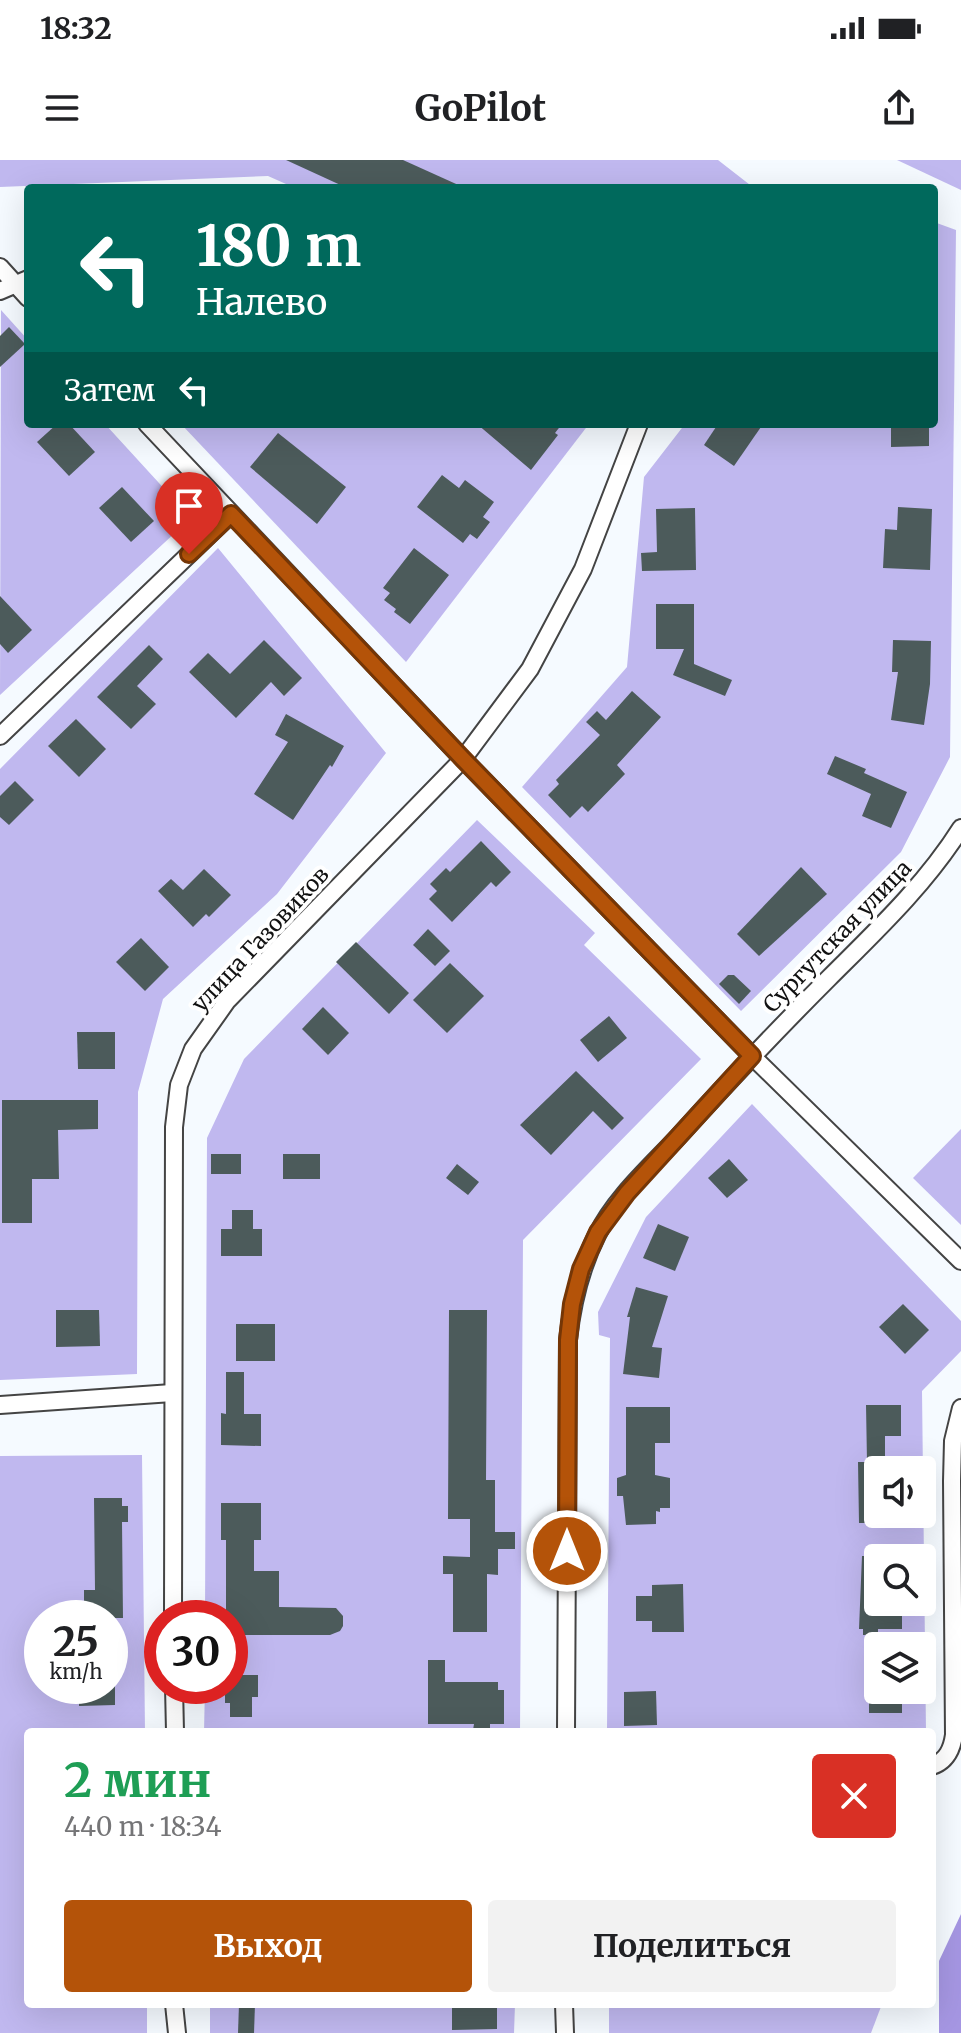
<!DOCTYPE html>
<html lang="ru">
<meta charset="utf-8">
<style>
:root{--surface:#fff;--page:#f2f2f2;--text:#202124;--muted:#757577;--accent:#b45309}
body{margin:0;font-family:Merriweather,serif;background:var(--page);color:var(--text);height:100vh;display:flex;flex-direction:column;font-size:30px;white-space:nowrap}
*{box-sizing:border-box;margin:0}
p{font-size:26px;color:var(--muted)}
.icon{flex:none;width:44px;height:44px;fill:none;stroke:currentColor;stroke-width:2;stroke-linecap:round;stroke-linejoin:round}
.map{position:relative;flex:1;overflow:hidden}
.sheet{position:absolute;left:24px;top:1568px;width:912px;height:280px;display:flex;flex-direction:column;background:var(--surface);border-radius:8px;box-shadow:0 8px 32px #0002}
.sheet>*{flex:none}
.hud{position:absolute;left:24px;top:24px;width:914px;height:244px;border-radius:8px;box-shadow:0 8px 32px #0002;background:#00695c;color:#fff;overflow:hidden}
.fabs{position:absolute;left:864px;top:1296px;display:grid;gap:16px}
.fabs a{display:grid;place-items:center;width:72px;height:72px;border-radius:8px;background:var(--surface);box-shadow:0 8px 32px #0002;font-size:40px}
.speed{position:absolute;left:24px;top:1440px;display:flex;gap:16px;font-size:40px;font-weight:700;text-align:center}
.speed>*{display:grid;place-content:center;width:104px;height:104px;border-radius:50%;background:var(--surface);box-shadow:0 8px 32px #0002;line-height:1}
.speed small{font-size:20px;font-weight:400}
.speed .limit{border:12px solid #d22;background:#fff;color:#111}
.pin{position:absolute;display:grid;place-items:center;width:68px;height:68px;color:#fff;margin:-82px -34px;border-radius:50% 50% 50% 0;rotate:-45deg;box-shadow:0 0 8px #0007}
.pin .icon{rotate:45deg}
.me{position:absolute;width:88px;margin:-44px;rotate:0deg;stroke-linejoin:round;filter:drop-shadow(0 0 6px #0008)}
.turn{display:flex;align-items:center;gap:28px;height:168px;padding:0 40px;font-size:36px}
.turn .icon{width:104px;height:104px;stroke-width:2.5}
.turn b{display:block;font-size:56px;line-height:68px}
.then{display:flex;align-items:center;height:76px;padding:0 40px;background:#0003;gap:16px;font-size:30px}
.round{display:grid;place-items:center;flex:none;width:84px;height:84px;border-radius:8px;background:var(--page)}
.summary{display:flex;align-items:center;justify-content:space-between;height:136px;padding:0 40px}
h1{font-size:48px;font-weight:700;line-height:60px;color:#1e9e55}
.button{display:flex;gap:16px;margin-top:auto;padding:16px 40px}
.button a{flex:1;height:92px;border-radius:8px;background:var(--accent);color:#fff;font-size:32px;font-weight:700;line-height:92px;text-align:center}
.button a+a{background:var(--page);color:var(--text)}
.status{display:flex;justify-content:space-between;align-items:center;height:56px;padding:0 40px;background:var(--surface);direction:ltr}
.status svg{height:22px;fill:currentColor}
header{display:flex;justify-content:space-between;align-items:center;height:104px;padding:0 40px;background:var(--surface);font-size:36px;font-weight:700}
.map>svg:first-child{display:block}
.green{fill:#c0b8ef;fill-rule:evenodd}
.forest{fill:#a596e2}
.building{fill:#4c5b5b}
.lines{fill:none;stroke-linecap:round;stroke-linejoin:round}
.street-casing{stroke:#444;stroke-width:20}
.street{stroke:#fff;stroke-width:16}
.route-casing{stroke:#753606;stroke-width:20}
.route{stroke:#b45309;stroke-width:14}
.labels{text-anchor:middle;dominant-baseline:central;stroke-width:8;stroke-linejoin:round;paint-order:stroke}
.street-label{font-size:22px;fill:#111;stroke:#fff}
</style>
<div class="status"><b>18:32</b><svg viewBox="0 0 49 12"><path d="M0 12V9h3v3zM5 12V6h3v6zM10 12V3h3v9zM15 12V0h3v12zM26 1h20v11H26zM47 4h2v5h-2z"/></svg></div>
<header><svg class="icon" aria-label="menu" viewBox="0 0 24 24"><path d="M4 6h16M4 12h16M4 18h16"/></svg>GoPilot<svg class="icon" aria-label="share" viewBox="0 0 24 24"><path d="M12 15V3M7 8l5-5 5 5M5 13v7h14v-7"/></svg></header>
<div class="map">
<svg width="961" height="1873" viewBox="0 0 961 1873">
<rect width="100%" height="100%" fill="#f5faff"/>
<g class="green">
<polygon points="0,0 718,0 754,28 295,28 268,16 0,27"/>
<polygon points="897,0 961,0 961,30"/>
<polygon points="934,62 956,70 950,597 901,692 741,851 522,627 627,507 644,317 685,264 934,264"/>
<polygon points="1,150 28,180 28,264 105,264 191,358 0,535"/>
<polygon points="181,264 589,264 406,502"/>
<polygon points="218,388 386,593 277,734 163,839 138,932 137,1214 0,1220 0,609"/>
<polygon points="477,660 595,773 584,785 701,899 523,1080 520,1572 204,1572 205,1526 230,1526 230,1458 205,1458 207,978 244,899"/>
<path d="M 752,944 L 961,1161 L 961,1191 L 922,1231 L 926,1572 L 607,1572 L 610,1178 L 599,1175 L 598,1152 L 646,1057 ZM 878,1310 L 922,1310 L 922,1354 L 878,1354 ZM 878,1398 L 922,1398 L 922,1442 L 878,1442 ZM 878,1486 L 922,1486 L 922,1530 L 878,1530 Z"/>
<polygon points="961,969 961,1065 913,1018"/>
<path d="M 142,1295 L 145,1572 L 28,1572 L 28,1844 L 147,1844 L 147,1873 L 0,1873 L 0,1296 ZM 42,1458 L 110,1458 L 110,1526 L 42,1526 Z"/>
<polygon points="210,1844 515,1844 514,1873 210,1873"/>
<polygon points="609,1844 882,1844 871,1873 609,1873"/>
</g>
<polygon class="forest" points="961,1754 961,1873 939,1873 939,1801"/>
<g class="building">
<polygon points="286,0 403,0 465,28 347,28"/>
<polygon points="9,167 25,184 0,207 0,176"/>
<polygon points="57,264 69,264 95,292 69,316 37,282"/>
<polygon points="477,264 562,264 555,273 558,275 531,310"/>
<polygon points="718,264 763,264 734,306 704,285"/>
<polygon points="891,264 929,264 929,286 891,287"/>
<polygon points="278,273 346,327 317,364 250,307"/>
<polygon points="442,315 459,328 465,320 494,342 483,357 490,362 477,379 470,374 463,383 417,347"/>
<polygon points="122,327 154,361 131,382 99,348"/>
<polygon points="898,347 932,349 930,410 883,408 885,369 897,370"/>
<polygon points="695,348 696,410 642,411 641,393 657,392 656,349"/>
<polygon points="414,388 449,415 410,464 394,452 396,449 384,440 390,433 383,428"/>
<polygon points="0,436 32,470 8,493 0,484"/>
<polygon points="656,444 694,444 694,504 732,520 725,536 673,515 684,489 656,489"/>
<polygon points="264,480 302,518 284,536 271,522 236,558 189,512 208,493 230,514"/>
<polygon points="893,480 931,481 930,524 924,565 891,560 898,512 892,512"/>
<polygon points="149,485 163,499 137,526 156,544 131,569 97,537"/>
<polygon points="632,531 661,557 617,605 625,614 588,652 582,646 570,658 548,635 559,624 556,620 600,575 586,562 597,551 606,560"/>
<polygon points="286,554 344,586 332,607 330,605 293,660 254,634 288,582 275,575"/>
<polygon points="76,559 106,589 79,617 48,586"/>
<polygon points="835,596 866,609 864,613 907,632 891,668 862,656 871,634 827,614"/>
<polygon points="15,621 34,640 9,665 0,657 0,636"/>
<polygon points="481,681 511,712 496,727 491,722 452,762 429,739 437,731 430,724 446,708 450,712"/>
<polygon points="801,707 827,734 759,796 737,774"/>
<polygon points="204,709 231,735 209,757 206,754 193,767 158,731 171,719 183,730"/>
<polygon points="428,769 450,791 435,806 413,785"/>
<polygon points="141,778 169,807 145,831 116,802"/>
<polygon points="356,782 409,833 389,854 336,802"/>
<polygon points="450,803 484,836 447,873 413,840"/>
<polygon points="728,815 734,815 751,831 739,844 719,824"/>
<polygon points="323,847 349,873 328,895 302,869"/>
<polygon points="609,856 627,878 598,902 580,880"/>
<polygon points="77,872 115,872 115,909 78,909"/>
<polygon points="576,911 624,958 612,970 593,951 551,995 520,965"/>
<polygon points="2,940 98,940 98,969 58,970 59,1019 32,1019 32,1063 2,1063"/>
<rect x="211" y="994" width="30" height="20"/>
<rect x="283" y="994" width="37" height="25"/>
<polygon points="729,999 748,1020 727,1038 708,1018"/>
<polygon points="457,1004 479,1022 468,1035 446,1018"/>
<polygon points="232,1050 253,1050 253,1069 262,1069 262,1096 221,1096 221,1069 232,1069"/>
<polygon points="658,1064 689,1077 675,1111 643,1098"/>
<polygon points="636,1127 668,1136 652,1187 662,1188 659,1218 623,1214 630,1157 627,1157"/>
<polygon points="903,1144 929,1170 905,1194 879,1167"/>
<polygon points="56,1150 99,1150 100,1186 56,1187"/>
<polygon points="449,1150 487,1150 486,1320 495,1320 495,1372 515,1372 515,1389 498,1389 498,1415 487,1414 487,1472 453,1472 453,1414 443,1414 443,1396 470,1397 470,1359 448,1359"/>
<rect x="236" y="1164" width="39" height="37"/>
<polygon points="226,1212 244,1212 244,1254 261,1254 261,1286 221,1285 221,1253 226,1254"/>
<polygon points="866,1245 901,1245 901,1276 885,1276 885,1310 878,1310 878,1363 859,1363 858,1302 867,1302"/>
<polygon points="626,1247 670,1247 670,1283 655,1283 655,1315 670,1318 670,1348 660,1348 660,1352 656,1351 656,1364 626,1365 623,1336 617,1336 617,1318 626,1315"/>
<polygon points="94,1338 122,1338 122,1346 128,1346 128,1362 122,1362 123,1458 84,1458 84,1430 95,1430"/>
<polygon points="221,1343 261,1343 261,1380 254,1380 254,1411 279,1411 279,1447 336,1448 343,1456 343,1466 340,1471 330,1475 230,1475 230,1458 226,1458 226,1380 221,1380"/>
<polygon points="862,1396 878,1396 878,1442 902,1442 902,1469 878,1469 878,1475 863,1475 863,1469 859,1469"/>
<polygon points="683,1424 684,1472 652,1472 652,1461 636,1461 636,1436 652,1436 652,1425"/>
<polygon points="428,1500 445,1500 445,1522 498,1522 498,1530 504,1530 504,1564 490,1564 490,1570 473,1570 474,1564 428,1564"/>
<polygon points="230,1515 258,1515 258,1537 252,1537 252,1557 230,1557 230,1543 225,1543 225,1526 230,1526"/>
<polygon points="79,1526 115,1526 115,1545 79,1546"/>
<rect x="869" y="1530" width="33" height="23"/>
<polygon points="656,1531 657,1565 624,1566 624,1532"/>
<polygon points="239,1844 255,1844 254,1873 238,1873"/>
<polygon points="452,1844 497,1844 497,1869 452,1870"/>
</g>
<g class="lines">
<defs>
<g id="street">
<polyline points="0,107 28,138"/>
<polyline points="0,131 28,119"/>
<polyline points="147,264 463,599 752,896 961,1101"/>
<polyline points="0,576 231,354"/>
<polyline points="0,1245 172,1233"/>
<polyline points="173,1458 174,967 179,925 193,889 227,841 463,599 530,509 583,409 639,264"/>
<polyline points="174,1526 175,1572"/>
<path d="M 566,1572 L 568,1180 C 572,1143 580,1109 597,1075 C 615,1038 650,1007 678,977 C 727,923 777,870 829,818 C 876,771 925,725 961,668"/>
<path d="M 932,1606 C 947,1601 952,1589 954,1575 L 952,1321 L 953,1281 L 961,1248"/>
<polyline points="174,1844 177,1873"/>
<polyline points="564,1844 565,1873"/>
</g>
</defs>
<use href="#street" class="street-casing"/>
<use href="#street" class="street"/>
</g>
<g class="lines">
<defs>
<polyline id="route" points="189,394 231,354 463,599 752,896 627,1033 598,1072 581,1109 572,1144 568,1180 567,1391"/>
</defs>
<use href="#route" class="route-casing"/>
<use href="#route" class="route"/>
</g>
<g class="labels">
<g class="street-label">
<text transform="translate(837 776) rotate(-46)">Сургутская улица</text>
<text transform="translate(260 779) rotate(-47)">улица Газовиков</text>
</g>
</g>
</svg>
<div class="fabs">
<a><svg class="icon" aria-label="sound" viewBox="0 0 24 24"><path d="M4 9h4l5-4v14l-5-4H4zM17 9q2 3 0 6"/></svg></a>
<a><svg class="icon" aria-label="search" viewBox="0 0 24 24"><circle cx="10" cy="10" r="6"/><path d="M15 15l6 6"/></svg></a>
<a><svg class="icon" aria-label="layers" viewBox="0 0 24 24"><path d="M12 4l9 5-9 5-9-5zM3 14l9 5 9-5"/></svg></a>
</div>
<div class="speed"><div>25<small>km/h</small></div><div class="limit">30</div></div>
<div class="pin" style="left:189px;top:394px;background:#d93025"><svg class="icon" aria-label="arrive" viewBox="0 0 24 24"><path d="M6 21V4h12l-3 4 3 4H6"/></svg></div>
<svg class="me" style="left:567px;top:1391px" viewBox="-20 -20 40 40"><circle r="17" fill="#b45309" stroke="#fff" stroke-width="3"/><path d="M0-11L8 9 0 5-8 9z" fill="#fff"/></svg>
<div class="hud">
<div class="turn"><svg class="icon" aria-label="left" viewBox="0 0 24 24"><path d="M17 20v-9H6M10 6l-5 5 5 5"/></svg><div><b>180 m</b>Налево</div></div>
<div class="then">Затем<svg class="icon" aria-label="left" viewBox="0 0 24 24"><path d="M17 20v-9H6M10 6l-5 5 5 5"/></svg></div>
</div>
<section class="sheet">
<div class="summary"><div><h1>2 мин</h1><p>440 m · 18:34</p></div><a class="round" style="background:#d93025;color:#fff"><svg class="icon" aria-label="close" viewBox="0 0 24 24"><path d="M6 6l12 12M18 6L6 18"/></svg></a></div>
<div class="button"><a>Выход</a><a>Поделиться</a></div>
</section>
</div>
